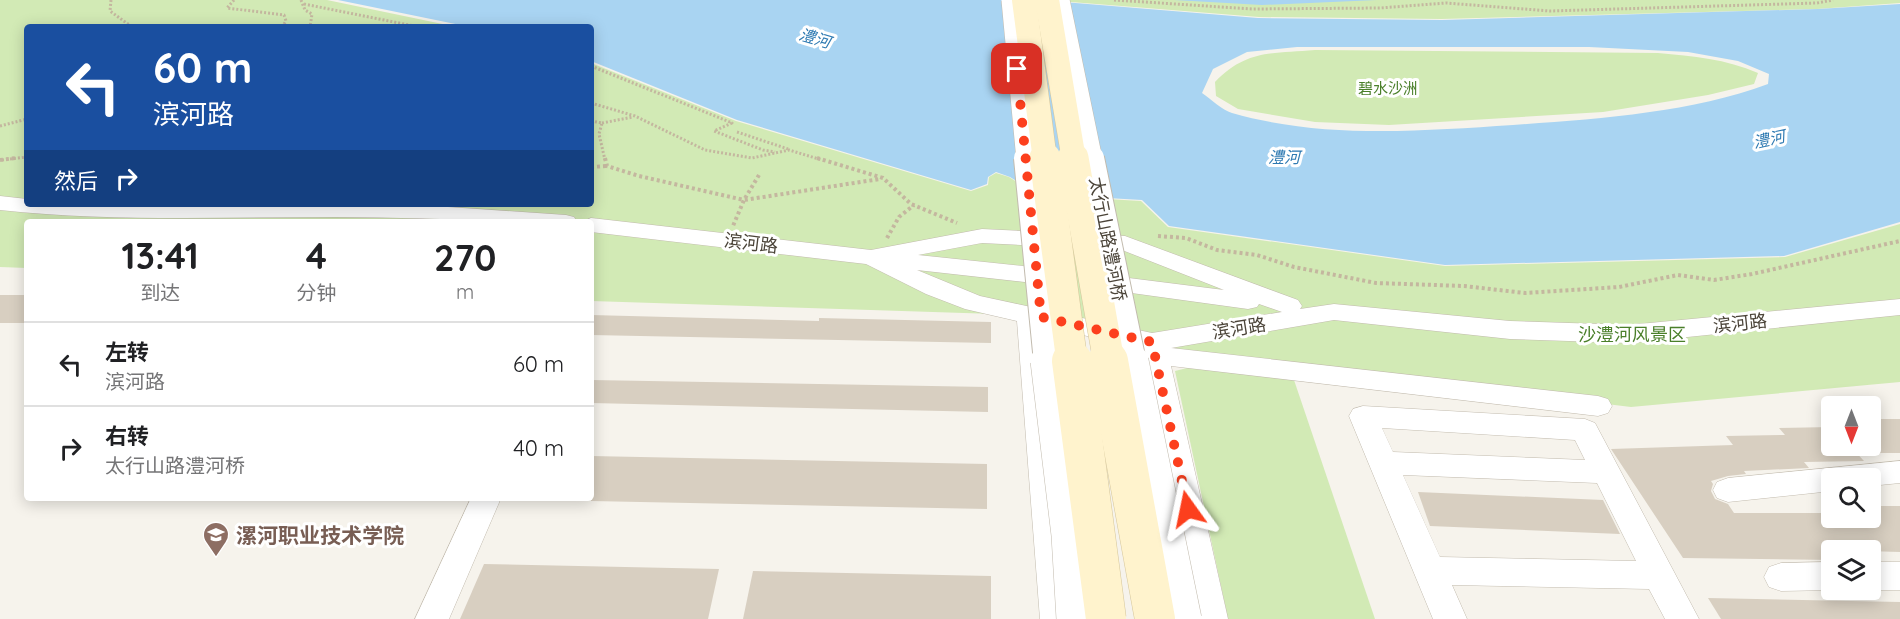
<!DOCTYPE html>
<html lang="zh">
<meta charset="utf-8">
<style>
:root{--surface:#fff;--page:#f2f2f2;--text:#202124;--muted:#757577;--line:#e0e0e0}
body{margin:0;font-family:Quicksand,"Noto Sans SC",sans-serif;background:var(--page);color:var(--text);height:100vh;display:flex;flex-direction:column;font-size:22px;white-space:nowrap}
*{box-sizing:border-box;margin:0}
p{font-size:20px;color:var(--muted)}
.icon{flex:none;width:33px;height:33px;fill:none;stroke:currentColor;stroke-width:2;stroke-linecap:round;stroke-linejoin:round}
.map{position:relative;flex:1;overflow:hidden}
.panel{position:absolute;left:24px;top:219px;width:570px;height:282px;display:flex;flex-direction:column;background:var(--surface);border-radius:6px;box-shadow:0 3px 15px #0003}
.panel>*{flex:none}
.banner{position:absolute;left:24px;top:24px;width:570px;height:183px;border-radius:6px;box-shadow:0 3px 15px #0003;background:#1a4fa0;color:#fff;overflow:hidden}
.needle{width:39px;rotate:180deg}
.controls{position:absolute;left:1821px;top:396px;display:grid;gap:12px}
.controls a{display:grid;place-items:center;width:60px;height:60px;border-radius:6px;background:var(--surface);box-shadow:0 3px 15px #0003;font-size:30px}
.pin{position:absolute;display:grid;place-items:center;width:51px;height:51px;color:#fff;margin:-26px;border-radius:12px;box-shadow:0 3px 9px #0006}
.me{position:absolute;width:66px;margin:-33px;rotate:348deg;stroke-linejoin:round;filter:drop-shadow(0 0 4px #0008)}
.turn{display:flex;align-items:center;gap:21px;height:126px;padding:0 30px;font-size:27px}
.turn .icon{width:78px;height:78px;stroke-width:2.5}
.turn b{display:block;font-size:42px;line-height:51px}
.then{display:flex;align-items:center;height:57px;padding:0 30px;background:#0003;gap:12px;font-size:22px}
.eta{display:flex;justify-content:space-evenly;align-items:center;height:102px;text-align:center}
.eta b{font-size:36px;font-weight:700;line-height:42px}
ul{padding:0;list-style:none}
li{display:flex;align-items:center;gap:18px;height:84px;padding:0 30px;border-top:2px solid var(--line)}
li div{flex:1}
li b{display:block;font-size:22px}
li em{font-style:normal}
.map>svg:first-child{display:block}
.green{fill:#d2eab5}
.water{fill:#a9d4f2;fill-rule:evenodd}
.building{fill:#d8cfc1}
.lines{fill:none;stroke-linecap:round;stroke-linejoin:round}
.minor-casing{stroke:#c2bbae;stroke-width:1}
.path-far1{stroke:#c4b79f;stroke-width:3;stroke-dasharray:2 2;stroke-linecap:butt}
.path{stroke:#c4b79f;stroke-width:4;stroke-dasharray:3 3;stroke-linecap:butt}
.minor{fill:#fff;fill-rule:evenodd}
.minor-bridge-far2-casing{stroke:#c2bbae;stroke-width:20;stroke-linecap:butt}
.minor-bridge-far1-casing{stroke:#c2bbae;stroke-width:26;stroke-linecap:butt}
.minor-bridge-casing{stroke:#c2bbae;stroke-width:32;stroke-linecap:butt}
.secondary-bridge-far2-casing{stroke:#d6c79b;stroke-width:25;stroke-linecap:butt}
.secondary-bridge-far1-casing{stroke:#d6c79b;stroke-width:32;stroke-linecap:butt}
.secondary-bridge-casing{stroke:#d6c79b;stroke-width:41;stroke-linecap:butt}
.minor-bridge-far2{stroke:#fff;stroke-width:19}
.minor-bridge-far1{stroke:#fff;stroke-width:24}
.minor-bridge{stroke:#fff;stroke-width:31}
.secondary-bridge-far2{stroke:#fff3cd;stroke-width:24}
.secondary-bridge-far1{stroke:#fff3cd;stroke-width:31}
.secondary-bridge{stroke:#fff3cd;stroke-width:40}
.route{stroke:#fc3f1d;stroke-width:10;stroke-dasharray:0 18}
.labels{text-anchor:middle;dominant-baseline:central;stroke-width:6;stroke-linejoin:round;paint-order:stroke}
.far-park-label{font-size:15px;fill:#4a7f2a;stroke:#fff}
.far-water-label{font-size:16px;font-style:italic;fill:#2e7ab2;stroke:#fff}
.street-label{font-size:18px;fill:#4b4439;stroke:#fff}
.park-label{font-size:18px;fill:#4a7f2a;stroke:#fff}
.near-education-label{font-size:21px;font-weight:bold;fill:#785e54;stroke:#fff;text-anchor:start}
</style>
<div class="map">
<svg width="1900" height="619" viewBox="0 0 1900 619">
<rect width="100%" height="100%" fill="#f6f3ec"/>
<g class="green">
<polygon points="0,0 327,0 457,27 27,27 27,204 591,204 591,63 736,121 971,191 988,185 989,177 996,173 1009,177 1037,195 1141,201 1168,227 1445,266 1785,257 1900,224 1900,382 1631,407 1185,353 1138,330 995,314 591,301 591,222 27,222 27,268 0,267"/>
<polygon points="1046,0 1900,0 1900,3 1817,9 1441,19 1259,17"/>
<path d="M 1315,50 L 1658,53 C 1693,56 1726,59 1758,73 L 1754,84 L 1708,95 L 1603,112 L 1389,125 L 1315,122 L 1238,109 L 1216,96 L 1215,82 C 1247,49 1272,54 1315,50 Z"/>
<polygon points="1195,366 1294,380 1375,619 1228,619 1175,371"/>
</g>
<g class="water">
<path d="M 338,0 L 1039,0 L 1258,18 L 1442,20 L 1818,9 L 1900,4 L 1900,222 L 1784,256 L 1445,265 L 1169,226 L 1142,200 L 1037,194 L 1010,177 L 996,172 L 988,177 L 987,184 L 971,190 L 737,120 L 591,61 L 591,27 L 470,27 ZM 1297,47 L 1589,47 L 1688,52 L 1738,61 L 1769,74 L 1768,84 C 1690,113 1596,119 1513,125 C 1420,131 1323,139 1232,113 C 1222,110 1211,99 1202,93 L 1213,69 L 1247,52 Z"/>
<polygon points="1174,0 1377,0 1262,5"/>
</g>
<g class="building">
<rect x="0" y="295" width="27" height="28"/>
<polygon points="591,315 819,321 819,318 991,322 991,343 591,335"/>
<polygon points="591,380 988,387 988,412 591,403"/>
<rect x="1870" y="419" width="30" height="34"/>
<polygon points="1832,427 1832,446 1850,446 1864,461 1804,462 1809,468 1744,471 1746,474 1728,476 1711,481 1713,484 1711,491 1715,499 1728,504 1734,513 1832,513 1832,518 1870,518 1870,506 1900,506 1900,552 1832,550 1832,560 1683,558 1611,449 1733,445 1726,436 1785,435 1779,428"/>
<polygon points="591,456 987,464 987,509 591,501"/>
<polygon points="1418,492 1603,500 1620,534 1430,526"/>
<polygon points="484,564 719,569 708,619 460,619"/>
<polygon points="753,571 991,576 991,619 743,619"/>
<polygon points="1708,598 1900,602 1900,619 1721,619"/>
</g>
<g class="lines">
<defs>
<g id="minor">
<path d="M 0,196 L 27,199 L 27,204 L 404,204 L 566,215 L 574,217 L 577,222 C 497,222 417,217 336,217 C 224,217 112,222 0,210 Z"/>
<path d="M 591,218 L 871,250 L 982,229 L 1125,236 L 1298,300 L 1302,306 L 1300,309 L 1334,304 L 1510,321 L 1629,325 L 1900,299 L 1900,315 L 1629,343 L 1510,339 L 1334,320 L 1171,348 L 1598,396 L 1608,399 L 1612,406 L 1608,413 L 1598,416 L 1171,366 L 1228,619 L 1194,619 L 1140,348 L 1043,326 L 1074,619 L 1040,619 L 1017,321 L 965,309 L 926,294 L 866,264 L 591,232 L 591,222 L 582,222 ZM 982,243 L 1122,250 L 1224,290 L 1097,274 L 1088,277 L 1085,282 L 1088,287 L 1248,309 L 1257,307 L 1259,304 L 1282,312 L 1152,333 L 980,296 L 917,270 L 1060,286 L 1069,283 L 1072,278 L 1069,273 L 1060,270 L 918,255 Z"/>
<path d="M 1363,406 L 1585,419 L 1595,423 L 1699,619 L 1665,619 L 1649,589 L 1452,585 L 1467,619 L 1433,619 L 1349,416 L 1353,409 ZM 1382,428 L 1575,440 L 1585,460 L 1393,452 ZM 1403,475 L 1597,483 L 1636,561 L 1440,557 Z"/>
<polygon points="1900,461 1900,483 1870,486 1870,478 1832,478 1832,491 1728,502 1717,498 1713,490 1717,482 1728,478"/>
<polygon points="471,498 501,498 449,619 415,619"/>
<polygon points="1832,562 1832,590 1781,591 1769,587 1764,577 1769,567 1781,563"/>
<polygon points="1870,562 1900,562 1900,590 1869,590"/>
</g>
</defs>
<use href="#minor" class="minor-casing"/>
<g class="path-far1">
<polyline points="111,0 110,11 132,27"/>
<polyline points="234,0 227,8 284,15 286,21 282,27"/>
<polyline points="301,0 305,10 312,14 310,27"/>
<polyline points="1114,0 1252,9 1380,8 1446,3 1550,11 1817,3 1833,0"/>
<polyline points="304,4 419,27"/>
<polyline points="591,66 732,123 714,131 763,150 775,152"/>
<polyline points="591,103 635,116 705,150 752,158 789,150 822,160"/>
<polyline points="591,121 602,123 599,134 605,160"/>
<polyline points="602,123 633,117"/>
<polyline points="0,126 27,119"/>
<polyline points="737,132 788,149"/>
<polyline points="2,160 27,157"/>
</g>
<g class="path">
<polyline points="605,158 607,166 639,176 744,200 733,226"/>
<polyline points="817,158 883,178 911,204 957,223"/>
<polyline points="0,160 16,158"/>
<polyline points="591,167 607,166"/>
<polyline points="759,175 744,200 880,179"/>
<polyline points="1158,236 1186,238 1217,250 1257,255 1294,267 1376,283 1464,286 1525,293 1619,287 1678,275 1714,280 1752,274 1900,241"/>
<polyline points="887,238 899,217 914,205"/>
</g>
<use href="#minor" class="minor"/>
<defs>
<g id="minor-bridge-far2">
<polyline points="1011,0 1026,160"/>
<polyline points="1060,0 1093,160"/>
</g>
<g id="minor-bridge-far1">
<polyline points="1026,158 1046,362"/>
<polyline points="1092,158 1134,362"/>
</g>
<g id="minor-bridge">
<polyline points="1046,361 1067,535 1072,619"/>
<polyline points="1133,361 1186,619"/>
</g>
<g id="secondary-bridge-far2">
<polyline points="1024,0 1045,160"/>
<polyline points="1047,0 1074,160"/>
</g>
<g id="secondary-bridge-far1">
<polyline points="1045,158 1072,362"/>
<polyline points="1073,158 1109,362"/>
</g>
<g id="secondary-bridge">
<polyline points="1072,361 1106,619"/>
<polyline points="1108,361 1155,619"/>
</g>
</defs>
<use href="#minor-bridge-far2" class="minor-bridge-far2-casing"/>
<use href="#minor-bridge-far1" class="minor-bridge-far1-casing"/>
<use href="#minor-bridge" class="minor-bridge-casing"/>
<use href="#secondary-bridge-far2" class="secondary-bridge-far2-casing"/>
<use href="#secondary-bridge-far1" class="secondary-bridge-far1-casing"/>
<use href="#secondary-bridge" class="secondary-bridge-casing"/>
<use href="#minor-bridge-far2" class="minor-bridge-far2"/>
<use href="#minor-bridge-far1" class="minor-bridge-far1"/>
<use href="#minor-bridge" class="minor-bridge"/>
<use href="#secondary-bridge-far2" class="secondary-bridge-far2"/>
<use href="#secondary-bridge-far1" class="secondary-bridge-far1"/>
<use href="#secondary-bridge" class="secondary-bridge"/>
</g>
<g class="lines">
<polyline class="route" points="1017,69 1041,317 1152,342 1188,509"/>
</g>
<defs>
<symbol id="university-pin" viewBox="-11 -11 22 30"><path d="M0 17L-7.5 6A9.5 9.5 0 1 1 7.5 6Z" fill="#8d6e63" stroke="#fff"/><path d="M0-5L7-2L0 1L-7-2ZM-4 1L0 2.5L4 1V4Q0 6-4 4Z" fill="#fff"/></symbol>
</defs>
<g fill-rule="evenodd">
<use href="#university-pin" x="201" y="520" width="30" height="40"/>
</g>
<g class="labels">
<g class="far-park-label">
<text x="1388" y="88">碧水沙洲</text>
</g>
<g class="far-water-label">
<text transform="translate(815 38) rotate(16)">澧河</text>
<text transform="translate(1769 139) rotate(-12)">澧河</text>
<text x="1284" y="157">澧河</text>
</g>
<g class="street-label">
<text transform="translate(1108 239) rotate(79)">太行山路澧河桥</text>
<text transform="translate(751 243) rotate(7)">滨河路</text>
<text transform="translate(1740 323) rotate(-6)">滨河路</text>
<text transform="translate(1239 328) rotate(-9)">滨河路</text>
</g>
<g class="park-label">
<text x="1632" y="334">沙澧河风景区</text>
</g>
<g class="near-education-label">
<text x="236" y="535">漯河职业技术学院</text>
</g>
</g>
</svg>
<div class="controls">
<a><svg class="needle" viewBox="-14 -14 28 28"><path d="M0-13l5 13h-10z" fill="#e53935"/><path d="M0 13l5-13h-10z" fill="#757577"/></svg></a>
<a><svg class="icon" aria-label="search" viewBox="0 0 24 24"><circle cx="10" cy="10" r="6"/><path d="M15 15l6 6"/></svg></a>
<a><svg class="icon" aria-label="layers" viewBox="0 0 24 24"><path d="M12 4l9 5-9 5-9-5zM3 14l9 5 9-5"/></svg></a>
</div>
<div class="pin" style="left:1017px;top:69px;background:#d93025"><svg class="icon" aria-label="arrive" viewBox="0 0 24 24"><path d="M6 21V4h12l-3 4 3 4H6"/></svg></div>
<svg class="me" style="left:1188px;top:509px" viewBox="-20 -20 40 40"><path d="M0-17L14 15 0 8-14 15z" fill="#fc3f1d" stroke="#fff" stroke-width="4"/></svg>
<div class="banner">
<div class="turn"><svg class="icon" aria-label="left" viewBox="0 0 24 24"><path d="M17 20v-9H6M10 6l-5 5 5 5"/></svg><div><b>60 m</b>滨河路</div></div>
<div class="then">然后<svg class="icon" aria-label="right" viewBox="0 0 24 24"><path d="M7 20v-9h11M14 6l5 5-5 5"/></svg></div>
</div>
<section class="panel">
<div class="eta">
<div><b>13:41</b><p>到达</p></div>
<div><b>4</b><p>分钟</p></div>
<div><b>270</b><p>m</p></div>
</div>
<ul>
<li><svg class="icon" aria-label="left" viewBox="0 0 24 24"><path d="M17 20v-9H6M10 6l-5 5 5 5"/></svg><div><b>左转</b><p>滨河路</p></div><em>60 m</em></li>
<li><svg class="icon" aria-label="right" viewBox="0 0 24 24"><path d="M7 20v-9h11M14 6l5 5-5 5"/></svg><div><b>右转</b><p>太行山路澧河桥</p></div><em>40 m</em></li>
</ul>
</section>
</div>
